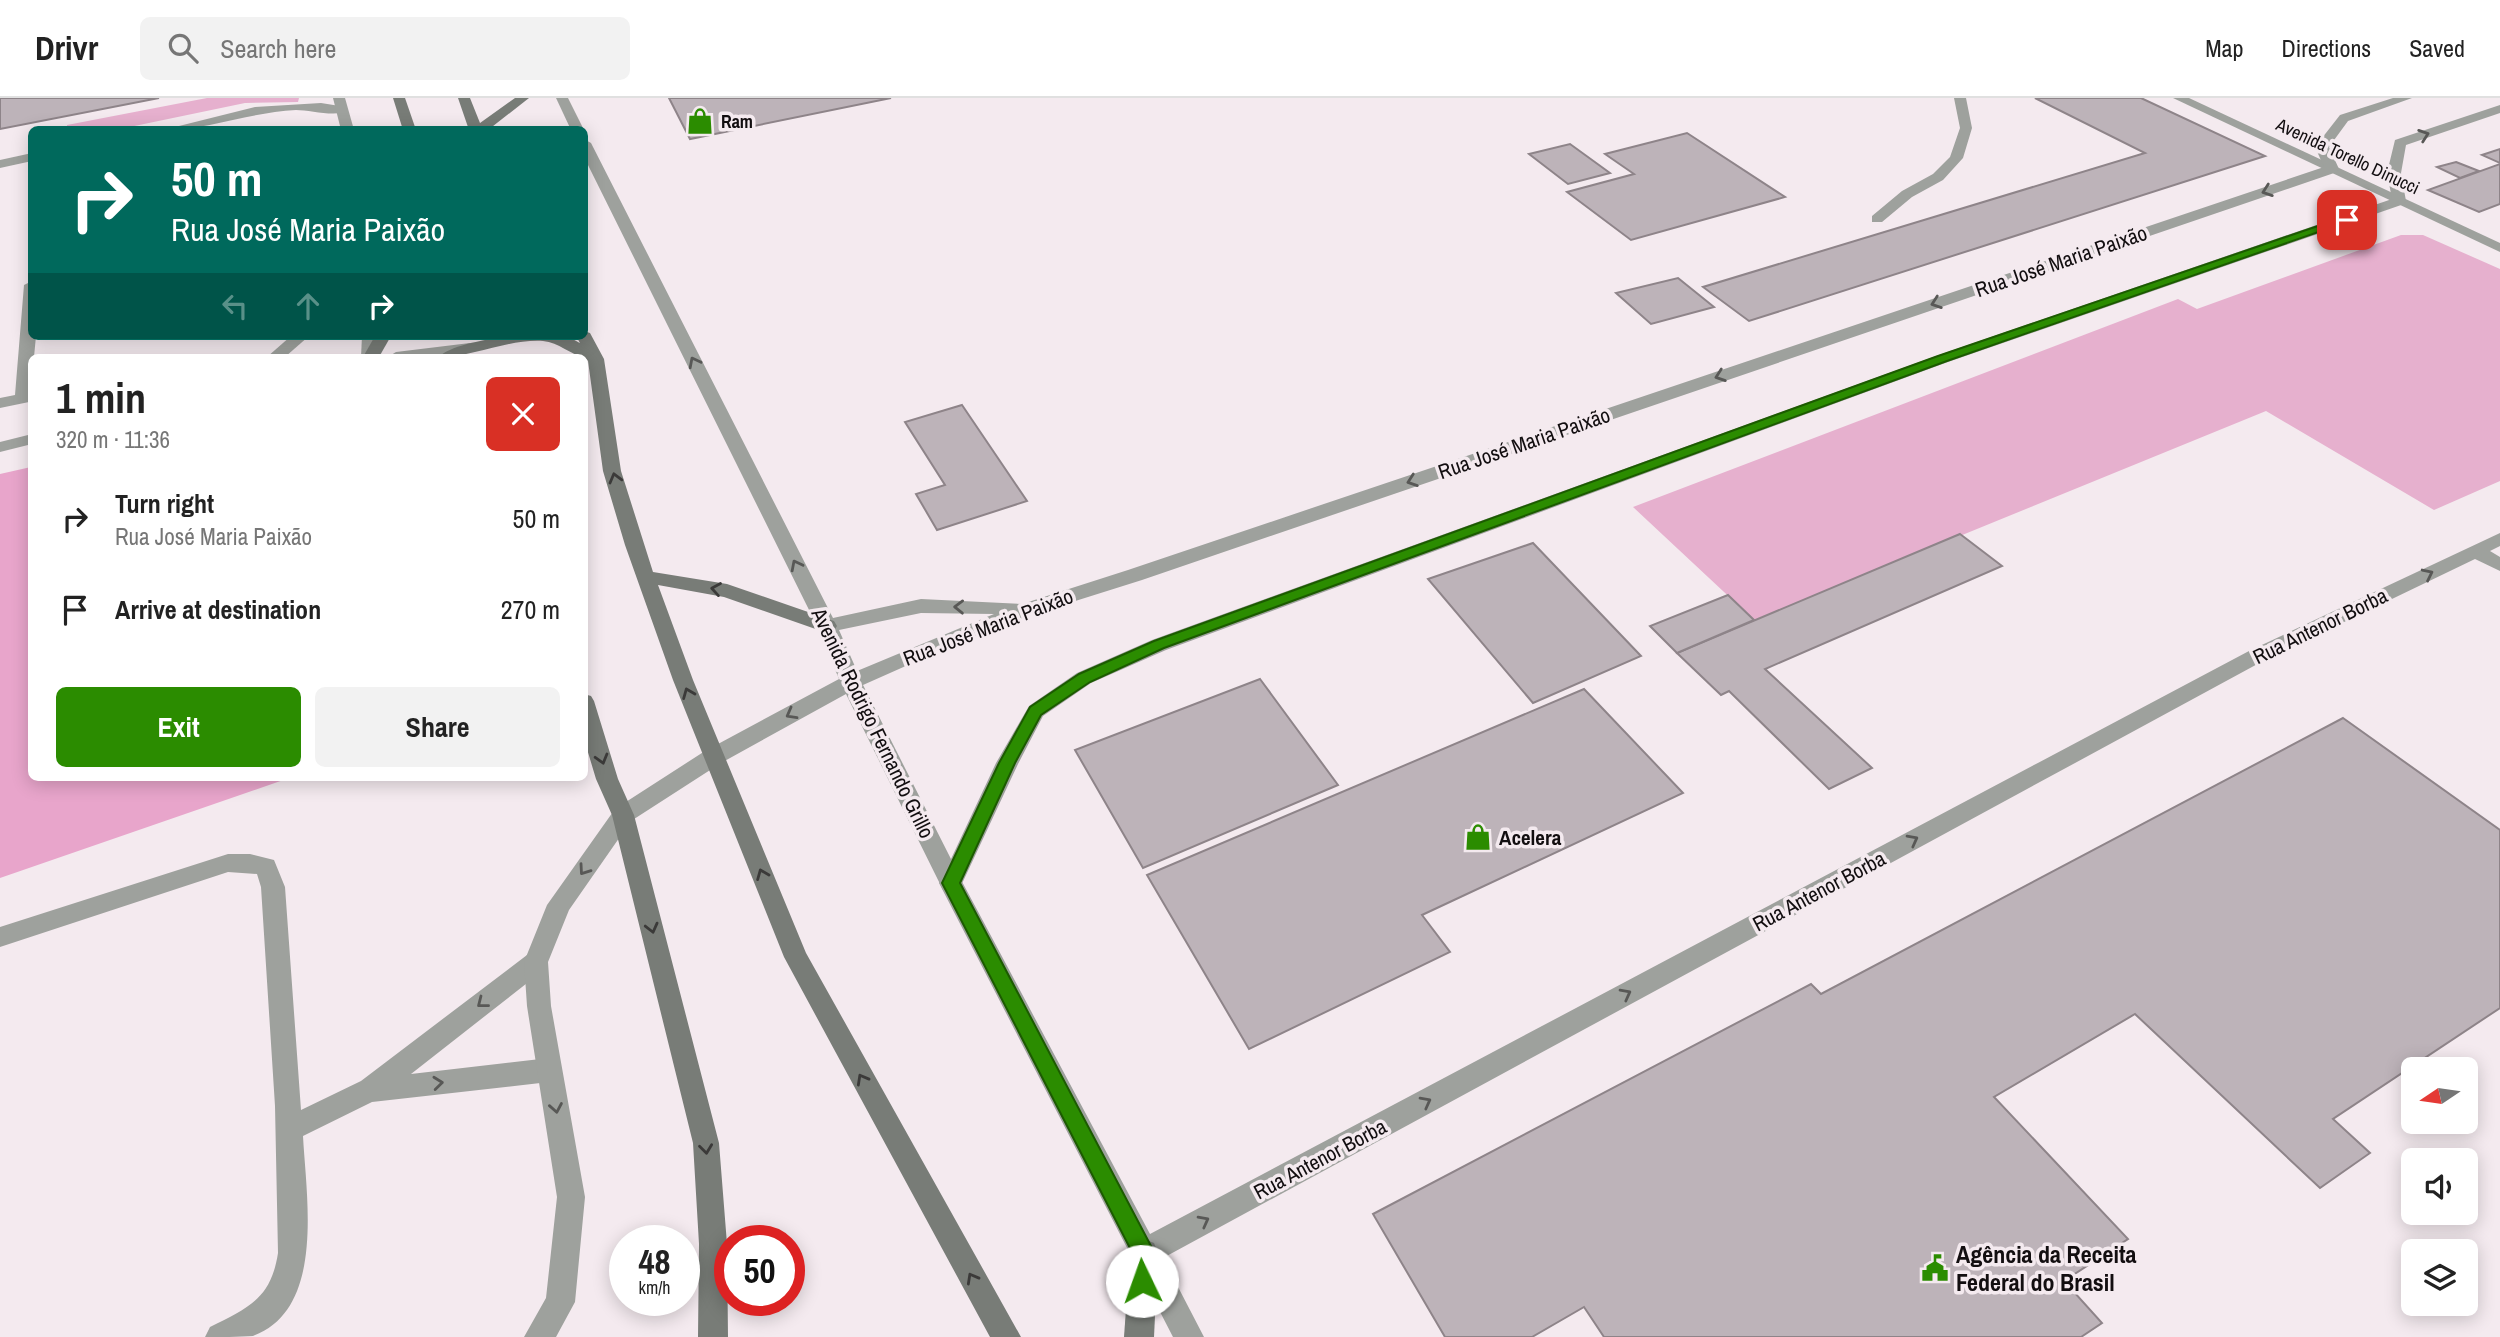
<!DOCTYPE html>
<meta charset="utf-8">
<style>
:root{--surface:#fff;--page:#f2f2f2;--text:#222;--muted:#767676;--line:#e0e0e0;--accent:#2b8c00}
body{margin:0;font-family:"Archivo Narrow",sans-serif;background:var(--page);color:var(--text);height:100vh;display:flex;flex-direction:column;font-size:26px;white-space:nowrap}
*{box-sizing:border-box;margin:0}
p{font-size:23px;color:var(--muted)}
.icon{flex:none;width:38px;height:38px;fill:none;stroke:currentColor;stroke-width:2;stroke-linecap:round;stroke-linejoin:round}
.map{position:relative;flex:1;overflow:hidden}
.details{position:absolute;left:28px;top:256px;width:560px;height:427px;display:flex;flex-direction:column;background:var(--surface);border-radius:10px;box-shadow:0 4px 18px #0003}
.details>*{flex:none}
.guide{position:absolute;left:28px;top:28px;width:560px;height:214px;border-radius:10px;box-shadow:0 4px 18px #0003;background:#00695c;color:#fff;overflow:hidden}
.needle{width:46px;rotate:257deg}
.controls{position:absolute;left:2401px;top:959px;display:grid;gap:14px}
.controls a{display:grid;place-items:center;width:77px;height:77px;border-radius:10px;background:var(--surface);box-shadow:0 4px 18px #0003;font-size:35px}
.speed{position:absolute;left:609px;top:1127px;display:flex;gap:14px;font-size:35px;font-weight:700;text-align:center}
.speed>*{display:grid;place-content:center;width:91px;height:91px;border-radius:50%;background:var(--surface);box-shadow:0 4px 18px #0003;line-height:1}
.speed small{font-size:18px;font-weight:400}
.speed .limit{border:10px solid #d22;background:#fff;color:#111}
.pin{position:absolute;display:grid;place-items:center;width:60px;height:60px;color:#fff;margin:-30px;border-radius:14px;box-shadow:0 4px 10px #0006}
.me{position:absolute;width:77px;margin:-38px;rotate:357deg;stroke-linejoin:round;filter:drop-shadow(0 0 5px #0008)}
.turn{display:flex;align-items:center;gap:24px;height:147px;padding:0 28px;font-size:32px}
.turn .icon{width:91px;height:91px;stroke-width:2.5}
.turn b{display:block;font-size:49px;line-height:60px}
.lanes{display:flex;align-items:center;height:66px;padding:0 28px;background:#0003;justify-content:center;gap:35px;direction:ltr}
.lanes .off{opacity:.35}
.round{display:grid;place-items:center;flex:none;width:74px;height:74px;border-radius:10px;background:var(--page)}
.overview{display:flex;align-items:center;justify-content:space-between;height:119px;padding:0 28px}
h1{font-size:42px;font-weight:700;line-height:52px}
.button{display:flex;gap:14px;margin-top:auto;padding:14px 28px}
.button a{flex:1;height:80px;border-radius:10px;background:var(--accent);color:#fff;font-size:28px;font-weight:700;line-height:80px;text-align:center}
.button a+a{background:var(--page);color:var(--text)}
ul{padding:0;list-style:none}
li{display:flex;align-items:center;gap:21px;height:91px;padding:0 28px}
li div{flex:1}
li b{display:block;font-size:26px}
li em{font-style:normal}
header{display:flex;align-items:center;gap:42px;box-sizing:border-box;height:98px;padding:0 35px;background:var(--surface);border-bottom:2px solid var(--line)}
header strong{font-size:33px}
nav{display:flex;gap:38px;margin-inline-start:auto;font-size:24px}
.search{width:490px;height:63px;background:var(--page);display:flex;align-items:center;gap:18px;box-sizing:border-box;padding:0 24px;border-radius:10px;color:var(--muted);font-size:26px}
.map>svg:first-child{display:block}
.green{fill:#e6b0ce}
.forest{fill:#e8a5cb}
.building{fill:#bdb3b9;stroke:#8e8489;stroke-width:2}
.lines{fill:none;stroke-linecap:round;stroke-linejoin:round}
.service{fill:#9ea19d;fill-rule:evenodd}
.minor{fill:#9ea19d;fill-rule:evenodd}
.tertiary{fill:#9ea19d;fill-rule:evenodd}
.secondary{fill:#787c77;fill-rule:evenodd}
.oneway{stroke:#585856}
.oneway2{stroke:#3b3a39}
.route{fill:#2b8c00;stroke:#1c5b00;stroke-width:2}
.labels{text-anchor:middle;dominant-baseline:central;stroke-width:7;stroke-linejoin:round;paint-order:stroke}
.far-poi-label{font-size:18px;font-weight:bold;fill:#120e10;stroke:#f4eaef;text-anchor:start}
.far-street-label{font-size:18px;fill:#120e10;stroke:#f4eaef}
.street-label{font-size:21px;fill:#120e10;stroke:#f4eaef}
.poi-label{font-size:21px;font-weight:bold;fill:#120e10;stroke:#f4eaef;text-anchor:start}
.near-poi-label{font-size:24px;font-weight:bold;fill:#120e10;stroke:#f4eaef;text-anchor:start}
</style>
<header>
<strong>Drivr</strong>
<div class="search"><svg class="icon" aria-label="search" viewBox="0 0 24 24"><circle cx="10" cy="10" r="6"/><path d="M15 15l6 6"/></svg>Search here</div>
<nav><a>Map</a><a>Directions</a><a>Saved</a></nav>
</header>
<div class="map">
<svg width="2500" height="1239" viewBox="0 0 2500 1239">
<rect width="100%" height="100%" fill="#f4eaef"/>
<g class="green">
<polygon points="207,0 299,0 298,4 245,5 120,31 67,31 67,27"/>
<polygon points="2401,137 2423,137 2500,171 2500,383 2434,412 2266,313 1754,522 1633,409 2178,201 2197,211"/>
</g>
<polygon class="forest" points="31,369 32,679 292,679 0,780 0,376"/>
<g class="building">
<polygon points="0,0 159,0 0,31"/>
<polygon points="669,0 891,0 690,41"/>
<polygon points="2035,0 2141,0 2265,58 1749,223 1703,189 2145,55"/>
<polygon points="1687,35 1785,99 1631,142 1567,94 1634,76 1605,56"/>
<polygon points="1570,46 1610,75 1568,86 1529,56"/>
<polygon points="2500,51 2500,65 2482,57"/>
<polygon points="2456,64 2479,73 2460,80 2437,69"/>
<polygon points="2500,66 2500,106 2479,114 2428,92"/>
<polygon points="1678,180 1714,209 1651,226 1616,195"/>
<polygon points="962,307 1027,403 937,432 916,396 945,387 905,324"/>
<polygon points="1960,436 2002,468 1765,571 1872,670 1829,691 1729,593 1721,597 1677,555"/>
<polygon points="1533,445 1641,558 1533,605 1428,481"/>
<polygon points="1728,497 1754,522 1677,555 1650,528"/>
<polygon points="1260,581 1338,687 1143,770 1075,652"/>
<polygon points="1584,591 1683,695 1422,817 1450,854 1249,951 1147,777"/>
<polygon points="2343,620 2500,732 2500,910 2333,1021 2370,1055 2320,1090 2135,916 1994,999 2128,1141 2064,1183 2102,1225 2081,1239 1604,1239 1584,1209 1532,1239 1445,1239 1373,1116 1811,886 1821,896"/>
</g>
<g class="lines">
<g class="service">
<polygon points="1954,0 1966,0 1972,30 1963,60 1943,82 1912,99 1882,124 1872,124 1872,118 1902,93 1933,76 1950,59 1960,30"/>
<path d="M 321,5 L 346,9 L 348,12 C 338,20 310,12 296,12 C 251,14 208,32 163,32 L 255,9 Z"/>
<polygon points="32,55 32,63 0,70 0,62"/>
<polygon points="32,183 32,238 36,238 34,259 32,259 31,300 29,304 0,310 0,300 15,297 24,187"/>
<polygon points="291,238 309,238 285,259 267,259"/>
<polygon points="470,245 478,250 476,253 435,259 388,259 396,254"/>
<polygon points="32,336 32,346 0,354 0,344"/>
<path d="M 228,756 L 250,756 L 274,762 L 285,789 L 301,1012 L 361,983 L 527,857 L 536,853 L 545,857 L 548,864 L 545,871 L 411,976 L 549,960 L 558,964 L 562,972 L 558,980 L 549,984 L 372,1004 L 303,1038 C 306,1098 326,1211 253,1238 C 240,1239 219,1239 205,1239 L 210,1229 C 248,1210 271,1201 278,1155 L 275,1008 L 261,789 L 257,776 L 228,774 L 0,849 L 0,829 Z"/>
</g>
<g class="minor">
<polygon points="2173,0 2189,0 2500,145 2500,154"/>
<polygon points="2500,435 2500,448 2490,453 2500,459 2500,473 2475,461 2263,563 1163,1160 1204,1239 1173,1239 939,785 943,778 951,775 959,778 1150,1136 2249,553"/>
</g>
<g class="tertiary">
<polygon points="333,0 345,0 354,32 341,32"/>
<polygon points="556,0 568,0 584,32 571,32"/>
<path d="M 2393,0 L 2412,0 L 2348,23 L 2329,49 L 2339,71 L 2337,74 L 1142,482 L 1034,516 L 953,547 L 863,587 L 951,761 L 996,665 L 1029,608 L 1077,575 L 1152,542 L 1936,258 L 2392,101 L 2387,75 L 2395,42 L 2500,7 L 2500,15 L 2406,47 L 2401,75 L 2406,103 L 2404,106 L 1948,264 L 1166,552 L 1091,585 L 1043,618 L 1018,666 L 959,792 L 951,795 L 943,792 L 846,596 L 721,665 L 631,723 L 569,812 L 548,864 L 551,908 L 585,1099 L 575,1204 L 556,1239 L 524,1239 L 546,1200 L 557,1099 L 527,908 L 524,864 L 547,807 L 615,711 L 705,653 L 839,581 L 817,528 L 584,59 L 584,41 L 591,45 L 833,520 L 921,501 L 1022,506 L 1128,472 L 2324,69 L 2315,49 L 2340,17 ZM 921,515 L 994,516 L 857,573 L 839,532 Z"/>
<polygon points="362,238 378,238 377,259 361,259"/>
</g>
<g class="secondary">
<polygon points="393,0 405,0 416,32 403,32"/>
<polygon points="458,0 470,0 480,25 515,0 529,0 488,32 469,32"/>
<path d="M 584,233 L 590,235 L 604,261 L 621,373 L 653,474 L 727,486 L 834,523 L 837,528 L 834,533 L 827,535 L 724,499 L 658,487 L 693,582 L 806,855 L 1021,1239 L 990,1239 L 784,859 L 673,582 L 625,447 L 603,373 L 588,263 L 584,259 C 570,257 559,244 543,243 C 507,241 475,259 439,259 C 456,241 541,233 565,238 C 570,239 576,243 580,245 L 576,238 L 584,238 Z"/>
<polygon points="375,238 391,238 379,259 363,259"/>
<polygon points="584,596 591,598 594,603 618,681 634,717 719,1045 727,1146 728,1239 698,1239 699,1146 693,1045 612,717 596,681 584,641"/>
<polygon points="1144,1141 1154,1145 1158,1155 1154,1239 1124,1239 1130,1155 1134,1145"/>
</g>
</g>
<defs><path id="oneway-chevron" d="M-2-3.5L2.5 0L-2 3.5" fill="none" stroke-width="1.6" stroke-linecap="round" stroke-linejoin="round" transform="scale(1.75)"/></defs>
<g class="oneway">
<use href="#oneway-chevron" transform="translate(2424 37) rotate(-19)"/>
<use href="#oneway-chevron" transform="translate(2267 93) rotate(161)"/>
<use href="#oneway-chevron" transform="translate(1936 205) rotate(161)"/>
<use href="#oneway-chevron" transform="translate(694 264) rotate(-117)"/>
<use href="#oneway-chevron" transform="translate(1720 278) rotate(161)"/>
<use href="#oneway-chevron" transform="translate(1412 383) rotate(161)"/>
<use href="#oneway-chevron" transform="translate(796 467) rotate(-117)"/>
<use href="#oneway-chevron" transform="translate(2428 476) rotate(-26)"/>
<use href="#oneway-chevron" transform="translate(959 509) rotate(-179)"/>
<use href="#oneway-chevron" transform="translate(791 616) rotate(151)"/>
<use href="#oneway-chevron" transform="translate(1913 742) rotate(-28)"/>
<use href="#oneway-chevron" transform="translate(584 772) rotate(125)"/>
<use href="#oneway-chevron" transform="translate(1626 896) rotate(-28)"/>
<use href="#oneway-chevron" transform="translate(482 905) rotate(142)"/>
<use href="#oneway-chevron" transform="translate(438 985) rotate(-6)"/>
<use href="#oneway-chevron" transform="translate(1426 1004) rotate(-28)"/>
<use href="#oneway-chevron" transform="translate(556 1010) rotate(80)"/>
<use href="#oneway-chevron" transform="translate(1204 1123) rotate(-28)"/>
</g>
<g class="oneway2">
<use href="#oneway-chevron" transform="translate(615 380) rotate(-105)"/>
<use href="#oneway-chevron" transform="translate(716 491) rotate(-170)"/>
<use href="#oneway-chevron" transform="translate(688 595) rotate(-112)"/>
<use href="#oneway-chevron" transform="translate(602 661) rotate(74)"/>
<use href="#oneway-chevron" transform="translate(762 776) rotate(-112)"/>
<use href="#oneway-chevron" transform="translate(652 830) rotate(76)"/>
<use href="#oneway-chevron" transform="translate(862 981) rotate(-119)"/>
<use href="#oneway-chevron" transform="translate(706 1051) rotate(83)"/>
<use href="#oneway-chevron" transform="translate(972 1180) rotate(-119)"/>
</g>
<path class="route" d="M 2344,119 L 2353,122 L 1947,263 L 1164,550 L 1090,584 L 1041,617 L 1015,665 L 960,785 L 1151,1148 C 1157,1160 1155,1178 1150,1191 L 1142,1194 L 1135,1191 L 1131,1183 L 1133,1156 L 942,785 L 999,665 L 1030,609 L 1079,576 L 1154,543 L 1938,258 Z"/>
<defs>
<symbol id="shop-bare" viewBox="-9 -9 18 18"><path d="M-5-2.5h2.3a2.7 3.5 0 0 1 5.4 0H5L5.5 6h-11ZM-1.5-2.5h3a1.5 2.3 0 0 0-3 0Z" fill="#2b8c00" stroke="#f4eaef" stroke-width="2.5" paint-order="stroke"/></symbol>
<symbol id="civic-bare" viewBox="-9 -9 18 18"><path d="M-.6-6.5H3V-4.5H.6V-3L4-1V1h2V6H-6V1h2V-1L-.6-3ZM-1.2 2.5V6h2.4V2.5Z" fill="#2b8c00" stroke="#f4eaef" stroke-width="2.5" paint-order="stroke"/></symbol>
</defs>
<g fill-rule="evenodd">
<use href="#shop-bare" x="681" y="4" width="38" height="38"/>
<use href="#shop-bare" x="1459" y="720" width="38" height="38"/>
<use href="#civic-bare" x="1916" y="1151" width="38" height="38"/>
</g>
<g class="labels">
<g class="far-poi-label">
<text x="721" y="23">Ram</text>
</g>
<g class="far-street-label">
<text transform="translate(2348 58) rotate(25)">Avenida Torello Dinucci</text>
</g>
<g class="street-label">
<text transform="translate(2061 163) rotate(-19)">Rua José Maria Paixão</text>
<text transform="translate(1524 345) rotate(-19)">Rua José Maria Paixão</text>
<text transform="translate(2320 528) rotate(-26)">Rua Antenor Borba</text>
<text transform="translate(988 529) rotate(-21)">Rua José Maria Paixão</text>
<text transform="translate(873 625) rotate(64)">Avenida Rodrigo Fernando Grillo</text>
<text transform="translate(1819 793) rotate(-28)">Rua Antenor Borba</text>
<text transform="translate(1320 1061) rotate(-28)">Rua Antenor Borba</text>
</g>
<g class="poi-label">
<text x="1499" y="739">Acelera</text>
</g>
<g class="near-poi-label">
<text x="1956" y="1156">Agência da Receita<tspan x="1956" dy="28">Federal do Brasil</tspan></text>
</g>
</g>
</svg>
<div class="controls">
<a><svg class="needle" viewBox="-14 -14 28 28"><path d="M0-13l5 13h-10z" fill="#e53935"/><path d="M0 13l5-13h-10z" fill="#767676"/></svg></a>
<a><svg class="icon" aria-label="sound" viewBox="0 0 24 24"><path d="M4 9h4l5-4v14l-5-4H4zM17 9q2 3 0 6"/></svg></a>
<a><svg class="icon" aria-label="layers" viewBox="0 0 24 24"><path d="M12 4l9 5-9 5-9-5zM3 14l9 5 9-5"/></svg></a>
</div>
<div class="speed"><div>48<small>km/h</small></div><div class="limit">50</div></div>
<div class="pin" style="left:2347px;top:122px;background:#d93025"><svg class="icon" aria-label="arrive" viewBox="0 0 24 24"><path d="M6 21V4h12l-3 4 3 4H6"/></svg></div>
<svg class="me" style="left:1142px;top:1183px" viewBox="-20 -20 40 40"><circle r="19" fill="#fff"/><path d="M0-13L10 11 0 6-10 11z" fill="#2b8c00"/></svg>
<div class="guide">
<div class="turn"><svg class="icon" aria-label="right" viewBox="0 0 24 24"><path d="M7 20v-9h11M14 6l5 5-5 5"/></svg><div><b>50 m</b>Rua José Maria Paixão</div></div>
<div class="lanes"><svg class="icon off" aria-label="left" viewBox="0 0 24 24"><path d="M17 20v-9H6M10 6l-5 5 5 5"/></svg><svg class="icon off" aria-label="ahead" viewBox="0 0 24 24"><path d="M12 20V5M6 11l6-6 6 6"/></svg><svg class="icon" aria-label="right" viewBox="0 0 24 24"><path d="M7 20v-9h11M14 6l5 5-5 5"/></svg></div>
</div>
<section class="details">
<div class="overview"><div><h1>1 min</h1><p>320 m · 11:36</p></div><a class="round" style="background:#d93025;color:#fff"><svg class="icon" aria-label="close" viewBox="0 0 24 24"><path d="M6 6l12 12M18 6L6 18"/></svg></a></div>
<ul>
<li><svg class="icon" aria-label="right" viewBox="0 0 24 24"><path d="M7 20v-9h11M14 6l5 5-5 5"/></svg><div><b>Turn right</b><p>Rua José Maria Paixão</p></div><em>50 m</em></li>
<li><svg class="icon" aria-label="arrive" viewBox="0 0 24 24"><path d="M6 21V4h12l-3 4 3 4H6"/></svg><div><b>Arrive at destination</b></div><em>270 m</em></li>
</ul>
<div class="button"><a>Exit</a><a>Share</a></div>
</section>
</div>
